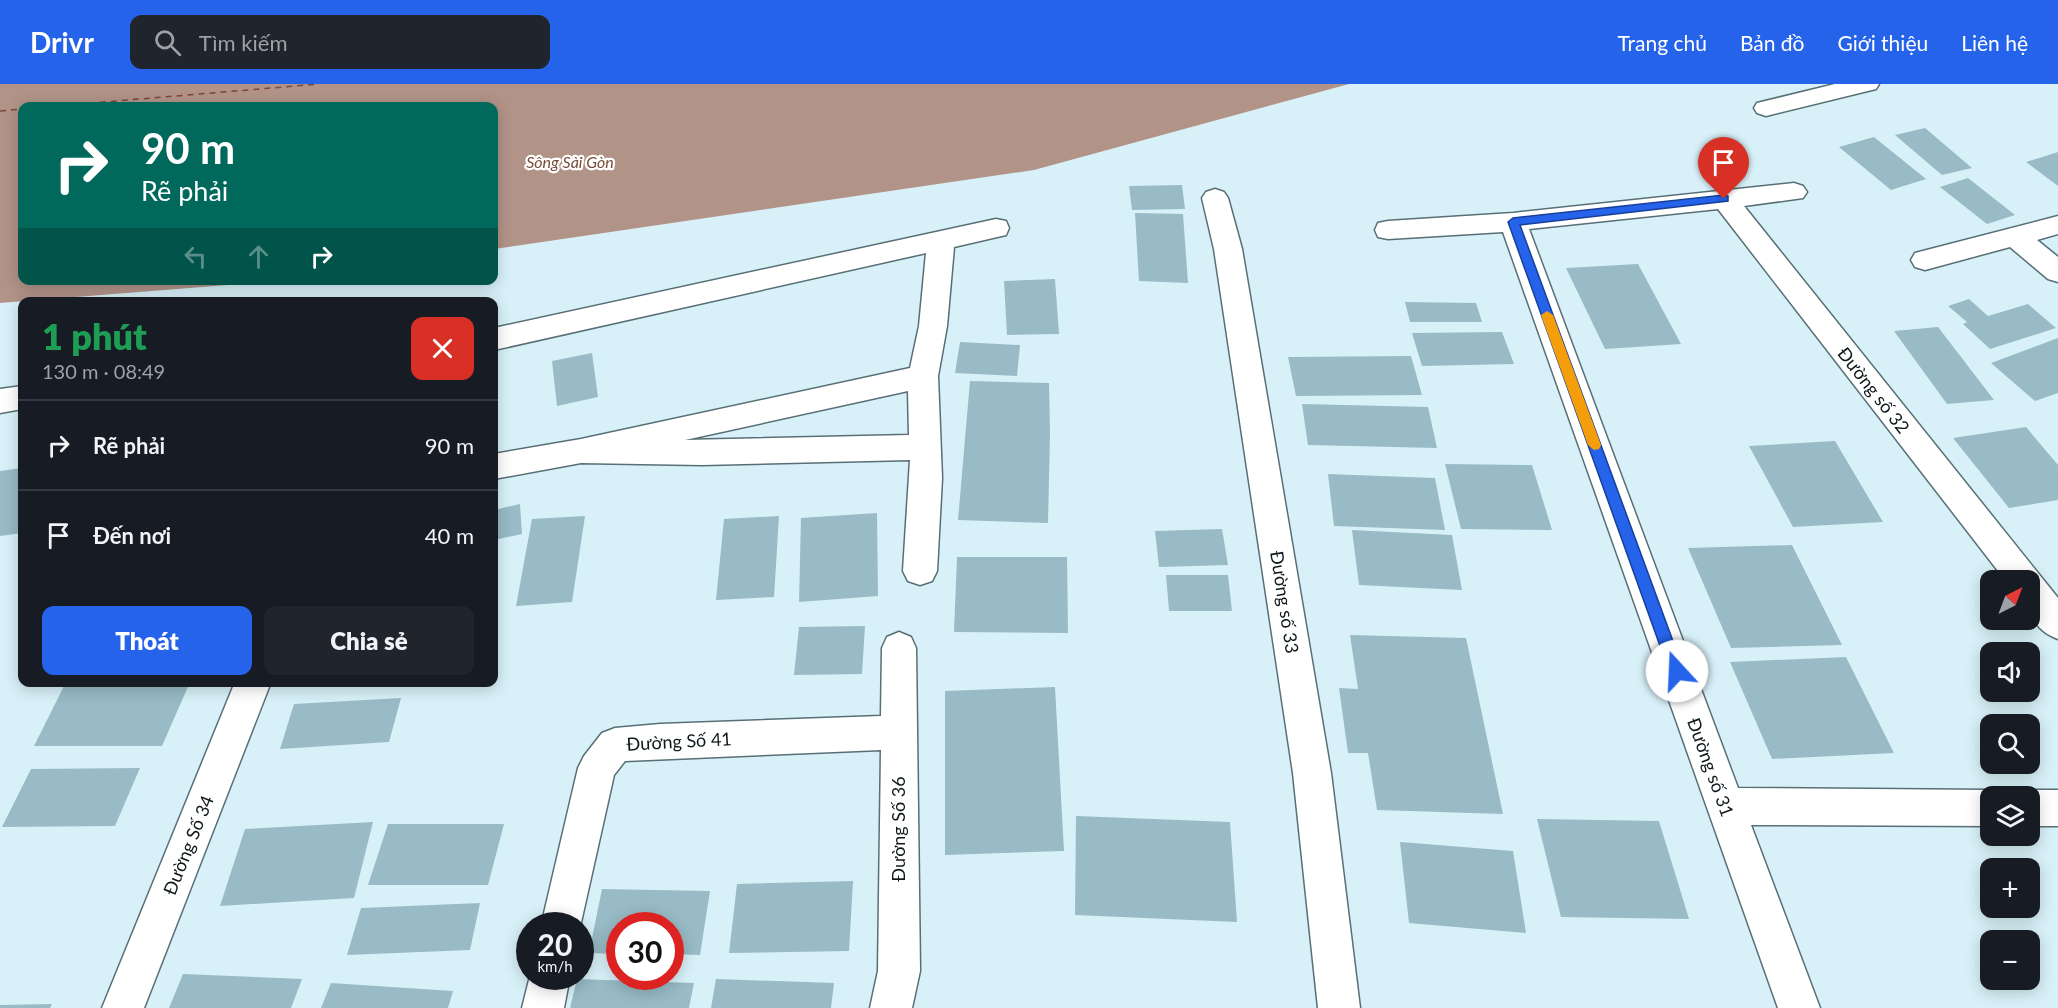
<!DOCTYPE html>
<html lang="vi">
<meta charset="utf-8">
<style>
:root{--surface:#171b24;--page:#20242c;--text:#f1f3f6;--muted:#9ea1a6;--line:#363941;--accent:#2563eb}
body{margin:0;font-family:Lato,sans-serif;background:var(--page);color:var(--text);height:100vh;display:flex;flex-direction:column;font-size:22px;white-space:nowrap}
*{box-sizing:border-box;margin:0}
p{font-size:20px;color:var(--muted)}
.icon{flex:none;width:33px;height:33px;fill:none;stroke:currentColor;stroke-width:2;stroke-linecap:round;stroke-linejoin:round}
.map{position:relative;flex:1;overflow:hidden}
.drawer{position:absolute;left:18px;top:213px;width:480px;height:390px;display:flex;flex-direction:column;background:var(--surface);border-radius:12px;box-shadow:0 3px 15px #0003}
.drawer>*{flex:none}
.banner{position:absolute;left:18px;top:18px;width:480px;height:183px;border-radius:12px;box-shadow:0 3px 15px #0003;background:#00695c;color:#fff;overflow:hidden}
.needle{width:39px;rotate:42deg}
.tools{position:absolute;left:1980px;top:486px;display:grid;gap:12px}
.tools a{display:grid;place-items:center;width:60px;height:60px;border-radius:12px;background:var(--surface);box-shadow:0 3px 15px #0003;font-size:30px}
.speed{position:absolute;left:516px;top:828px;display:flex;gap:12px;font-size:30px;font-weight:700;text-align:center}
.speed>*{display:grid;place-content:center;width:78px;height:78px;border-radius:50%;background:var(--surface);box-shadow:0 3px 15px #0003;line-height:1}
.speed small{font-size:15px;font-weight:400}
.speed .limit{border:9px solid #d22;background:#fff;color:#111}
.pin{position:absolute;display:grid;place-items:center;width:51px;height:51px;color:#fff;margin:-62px -26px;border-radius:50% 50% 50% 0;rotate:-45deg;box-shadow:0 0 6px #0007}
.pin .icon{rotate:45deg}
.me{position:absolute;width:66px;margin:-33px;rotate:340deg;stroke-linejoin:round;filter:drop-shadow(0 0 4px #0008)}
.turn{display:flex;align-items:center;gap:21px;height:126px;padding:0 24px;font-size:27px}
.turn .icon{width:78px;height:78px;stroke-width:2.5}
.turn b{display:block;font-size:42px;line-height:51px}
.lanes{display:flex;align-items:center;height:57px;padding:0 24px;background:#0003;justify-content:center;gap:30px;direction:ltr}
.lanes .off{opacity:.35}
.round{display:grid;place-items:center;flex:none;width:63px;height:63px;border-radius:12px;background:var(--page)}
.headline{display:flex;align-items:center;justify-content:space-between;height:102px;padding:0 24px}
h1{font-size:36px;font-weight:800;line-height:45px;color:#1e9e55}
.primary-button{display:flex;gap:12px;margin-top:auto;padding:12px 24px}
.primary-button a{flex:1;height:69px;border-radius:12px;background:var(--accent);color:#fff;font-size:24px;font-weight:800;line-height:69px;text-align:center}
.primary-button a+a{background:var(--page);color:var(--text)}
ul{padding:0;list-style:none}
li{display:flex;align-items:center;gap:18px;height:90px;padding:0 24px;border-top:2px solid var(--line)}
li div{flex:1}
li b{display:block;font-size:22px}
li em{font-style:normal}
header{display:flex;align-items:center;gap:36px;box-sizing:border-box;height:84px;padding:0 30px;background:var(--accent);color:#fff}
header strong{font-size:28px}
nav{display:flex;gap:33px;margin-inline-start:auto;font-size:21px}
.search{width:420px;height:54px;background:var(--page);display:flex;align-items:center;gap:15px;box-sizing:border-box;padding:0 21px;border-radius:12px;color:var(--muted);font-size:22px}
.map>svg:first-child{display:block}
.water{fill:#b29388}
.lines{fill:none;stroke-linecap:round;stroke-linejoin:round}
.ferry{stroke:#774936;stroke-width:1.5;stroke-dasharray:6 5;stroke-linecap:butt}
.building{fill:#98bbc6}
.minor-casing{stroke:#586f76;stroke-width:3}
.minor{fill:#fff;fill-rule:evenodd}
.route{fill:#2563eb;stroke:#184099;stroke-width:1.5}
.slow{fill:#f59e0b}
.labels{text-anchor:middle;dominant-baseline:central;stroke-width:4.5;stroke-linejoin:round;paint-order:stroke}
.far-water-label{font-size:16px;font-style:italic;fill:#774936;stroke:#fff}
.street-label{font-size:18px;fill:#0f181b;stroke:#fff}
</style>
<header>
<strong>Drivr</strong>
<div class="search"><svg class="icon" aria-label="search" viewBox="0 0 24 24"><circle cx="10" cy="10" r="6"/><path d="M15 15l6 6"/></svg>Tìm kiếm</div>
<nav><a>Trang chủ</a><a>Bản đồ</a><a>Giới thiệu</a><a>Liên hệ</a></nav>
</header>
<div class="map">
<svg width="2058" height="924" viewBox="0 0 2058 924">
<rect width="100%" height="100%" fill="#d8f1f9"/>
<polygon class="water" points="0,0 1349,0 1034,86 494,165 494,22 22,22 22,196 279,197 0,219"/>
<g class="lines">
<g class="ferry">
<polyline points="56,22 319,0"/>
<polyline points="0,27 22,25"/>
</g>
</g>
<g class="building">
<polygon points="1925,44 1972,84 1942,91 1895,51"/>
<polygon points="1874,53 1926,95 1891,106 1839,63"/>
<polygon points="2058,68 2058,102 2026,78"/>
<polygon points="1968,94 2015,131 1987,140 1940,103"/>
<polygon points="1182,101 1185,125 1132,126 1129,102"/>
<polygon points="1135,129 1183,130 1188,199 1139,197"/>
<polygon points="1638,180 1681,260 1605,265 1566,184"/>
<polygon points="1055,195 1059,250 1007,251 1004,197"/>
<polygon points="1969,215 1988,232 2028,220 2056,244 1990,265 1963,240 1967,238 1948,222"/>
<polygon points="1405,218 1476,219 1482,238 1410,238"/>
<polygon points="1938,243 1994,316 1947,320 1894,247"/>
<polygon points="1502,248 1514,280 1422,282 1412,249"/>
<polygon points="2058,254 2058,309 2035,317 1991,279"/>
<polygon points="960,258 1020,261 1017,292 955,289"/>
<polygon points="592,269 598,313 557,322 552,277"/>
<polygon points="1411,272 1422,311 1296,312 1288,273"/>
<polygon points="970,297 1049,299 1050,349 1048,439 958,436"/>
<polygon points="1302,320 1428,323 1437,364 1308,361"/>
<polygon points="2026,343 2058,381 2058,416 2009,424 1953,354"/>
<polygon points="1835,357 1883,438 1793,443 1749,362"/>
<polygon points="1445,380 1532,381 1552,446 1461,445"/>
<polygon points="22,384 22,449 0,452 0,387"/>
<polygon points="1328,390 1435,394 1445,446 1334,442"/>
<polygon points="520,420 522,450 494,456 494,426"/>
<polygon points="877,429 878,512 799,518 801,434"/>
<polygon points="585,432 572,518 516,522 532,435"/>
<polygon points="779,432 774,513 716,516 724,435"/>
<polygon points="1222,445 1228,481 1159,483 1155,447"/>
<polygon points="1352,446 1452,451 1462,506 1359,501"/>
<polygon points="1792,461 1842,561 1731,564 1688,464"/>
<polygon points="957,473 1067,473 1068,549 954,548"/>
<polygon points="1166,491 1228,491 1232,527 1169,527"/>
<polygon points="865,542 862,590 794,591 799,543"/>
<polygon points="1350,551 1466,554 1503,730 1377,726 1368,669 1348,669 1339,604 1358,605"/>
<polygon points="1846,573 1894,669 1772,675 1730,578"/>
<polygon points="66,598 190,598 162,662 34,662"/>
<polygon points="306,598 411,598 411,601 304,603"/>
<polygon points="1055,603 1064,767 945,771 945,607"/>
<polygon points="401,614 389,658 280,665 294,620"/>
<polygon points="140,684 115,742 2,743 31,685"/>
<polygon points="1076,732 1230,738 1237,838 1075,831"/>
<polygon points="1537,735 1659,737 1689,835 1561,833"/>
<polygon points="373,738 354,814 220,822 245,745"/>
<polygon points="388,740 504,740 488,801 368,801"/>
<polygon points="1400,758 1513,767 1526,849 1409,839"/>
<polygon points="853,797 849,867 729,869 737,800"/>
<polygon points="602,805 710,807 700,871 670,870 670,842 620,842 620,870 589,869"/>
<polygon points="480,819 470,866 347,871 361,824"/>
<polygon points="183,890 302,895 291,924 169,924"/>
<polygon points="577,895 694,899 689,924 570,924"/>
<polygon points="716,895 834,899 831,924 711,924"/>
<polygon points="331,899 453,907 448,924 321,924"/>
<polygon points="52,920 50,924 0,924 0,921"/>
</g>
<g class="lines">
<defs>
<g id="minor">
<polygon points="1835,0 1879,0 1876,5 1766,32 1757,29 1754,24 1757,19"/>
<path d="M 1794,99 L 1803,102 L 1807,108 L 1803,114 L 1744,122 L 2058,514 L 2058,555 C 2028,544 2030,524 2030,496 L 2005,496 L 1718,125 L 1529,145 L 1738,704 L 1990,706 L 2004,712 L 1990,712 L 1990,742 L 1751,741 L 1820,924 L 1778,924 L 1503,148 L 1388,155 L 1378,153 L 1375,146 L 1378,139 L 1388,137 L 1513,129 Z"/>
<polygon points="1215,105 1224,108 1228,114 1242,165 1331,689 1360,924 1318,924 1293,689 1214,165 1202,114 1206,108"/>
<polygon points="2058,132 2058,150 2037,156 2058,173 2058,198 2048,195 2010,163 1925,186 1915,183 1911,176 1915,169"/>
<path d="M 996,135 L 1006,137 L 1009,144 L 1006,151 L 954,163 L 947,242 L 938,292 L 942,394 L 937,487 L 932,497 L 920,501 L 908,497 L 903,487 L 910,376 L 702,381 L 581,379 L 494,395 L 494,370 L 581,355 L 910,284 L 919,242 L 926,169 L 494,266 L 494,244 ZM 908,307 L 909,351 L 685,356 Z"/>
<polygon points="22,302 22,325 0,329 0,305"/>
<polygon points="899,548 911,553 916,564 920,887 912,924 870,924 878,887 881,666 625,677 614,691 580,843 580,842 541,842 578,684 584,672 602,649 615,644 660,640 881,632 882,564 887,553"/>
<polygon points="235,598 271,598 144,924 102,924"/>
<polygon points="2030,706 2058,706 2058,742 2030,742 2030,712 2016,712"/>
<polygon points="530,892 570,892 564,924 522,924"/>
</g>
</defs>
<use href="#minor" class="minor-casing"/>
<use href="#minor" class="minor"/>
</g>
<polygon class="route" points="1724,111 1728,112 1728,117 1520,141 1684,587 1682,592 1677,594 1671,592 1669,587 1508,138 1513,134"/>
<polygon class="slow" points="1547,227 1553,231 1601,361 1599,365 1594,366 1588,361 1541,231"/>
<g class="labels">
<g class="far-water-label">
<text x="570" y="77">Sông Sài Gòn</text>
</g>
<g class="street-label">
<text transform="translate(1874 306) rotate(52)">Đường số 32</text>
<text transform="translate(1285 518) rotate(81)">Đường số 33</text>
<text transform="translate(679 657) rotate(-3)">Đường Số 41</text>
<text transform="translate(1711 683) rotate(70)">Đường số 31</text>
<text transform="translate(898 745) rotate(-90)">Đường Số 36</text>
<text transform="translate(188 761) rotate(-68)">Đường Số 34</text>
</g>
</g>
</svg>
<div class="tools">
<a><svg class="needle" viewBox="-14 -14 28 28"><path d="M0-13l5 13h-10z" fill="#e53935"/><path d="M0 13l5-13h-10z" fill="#9ea1a6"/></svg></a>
<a><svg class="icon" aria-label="sound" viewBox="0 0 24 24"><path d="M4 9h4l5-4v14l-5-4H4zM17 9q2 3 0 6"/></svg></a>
<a><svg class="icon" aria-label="search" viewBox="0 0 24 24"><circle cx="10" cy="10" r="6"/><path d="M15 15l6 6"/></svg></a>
<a><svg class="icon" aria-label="layers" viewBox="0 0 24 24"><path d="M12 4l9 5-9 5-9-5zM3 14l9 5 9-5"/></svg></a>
<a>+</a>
<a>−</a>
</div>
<div class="speed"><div>20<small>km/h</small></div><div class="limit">30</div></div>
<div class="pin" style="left:1724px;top:115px;background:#d93025"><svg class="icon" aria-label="arrive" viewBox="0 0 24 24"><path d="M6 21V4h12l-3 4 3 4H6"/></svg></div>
<svg class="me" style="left:1677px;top:587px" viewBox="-20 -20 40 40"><circle r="19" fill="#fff"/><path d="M0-13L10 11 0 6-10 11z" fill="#2563eb"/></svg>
<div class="banner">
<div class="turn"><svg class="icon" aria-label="right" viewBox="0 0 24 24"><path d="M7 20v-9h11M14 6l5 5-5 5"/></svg><div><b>90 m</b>Rẽ phải</div></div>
<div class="lanes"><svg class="icon off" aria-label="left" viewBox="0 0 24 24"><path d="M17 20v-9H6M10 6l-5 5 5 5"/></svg><svg class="icon off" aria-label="ahead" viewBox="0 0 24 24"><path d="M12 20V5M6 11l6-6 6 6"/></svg><svg class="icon" aria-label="right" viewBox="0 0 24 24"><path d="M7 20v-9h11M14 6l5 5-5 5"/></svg></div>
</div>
<section class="drawer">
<div class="headline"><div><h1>1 phút</h1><p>130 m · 08:49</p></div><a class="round" style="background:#d93025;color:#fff"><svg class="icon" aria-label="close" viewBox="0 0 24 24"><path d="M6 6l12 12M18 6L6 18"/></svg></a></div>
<ul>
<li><svg class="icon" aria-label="right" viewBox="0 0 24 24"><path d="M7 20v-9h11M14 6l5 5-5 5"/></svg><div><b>Rẽ phải</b></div><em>90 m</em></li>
<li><svg class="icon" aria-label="arrive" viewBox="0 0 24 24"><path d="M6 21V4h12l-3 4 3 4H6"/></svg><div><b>Đến nơi</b></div><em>40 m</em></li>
</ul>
<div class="primary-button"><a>Thoát</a><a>Chia sẻ</a></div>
</section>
</div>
